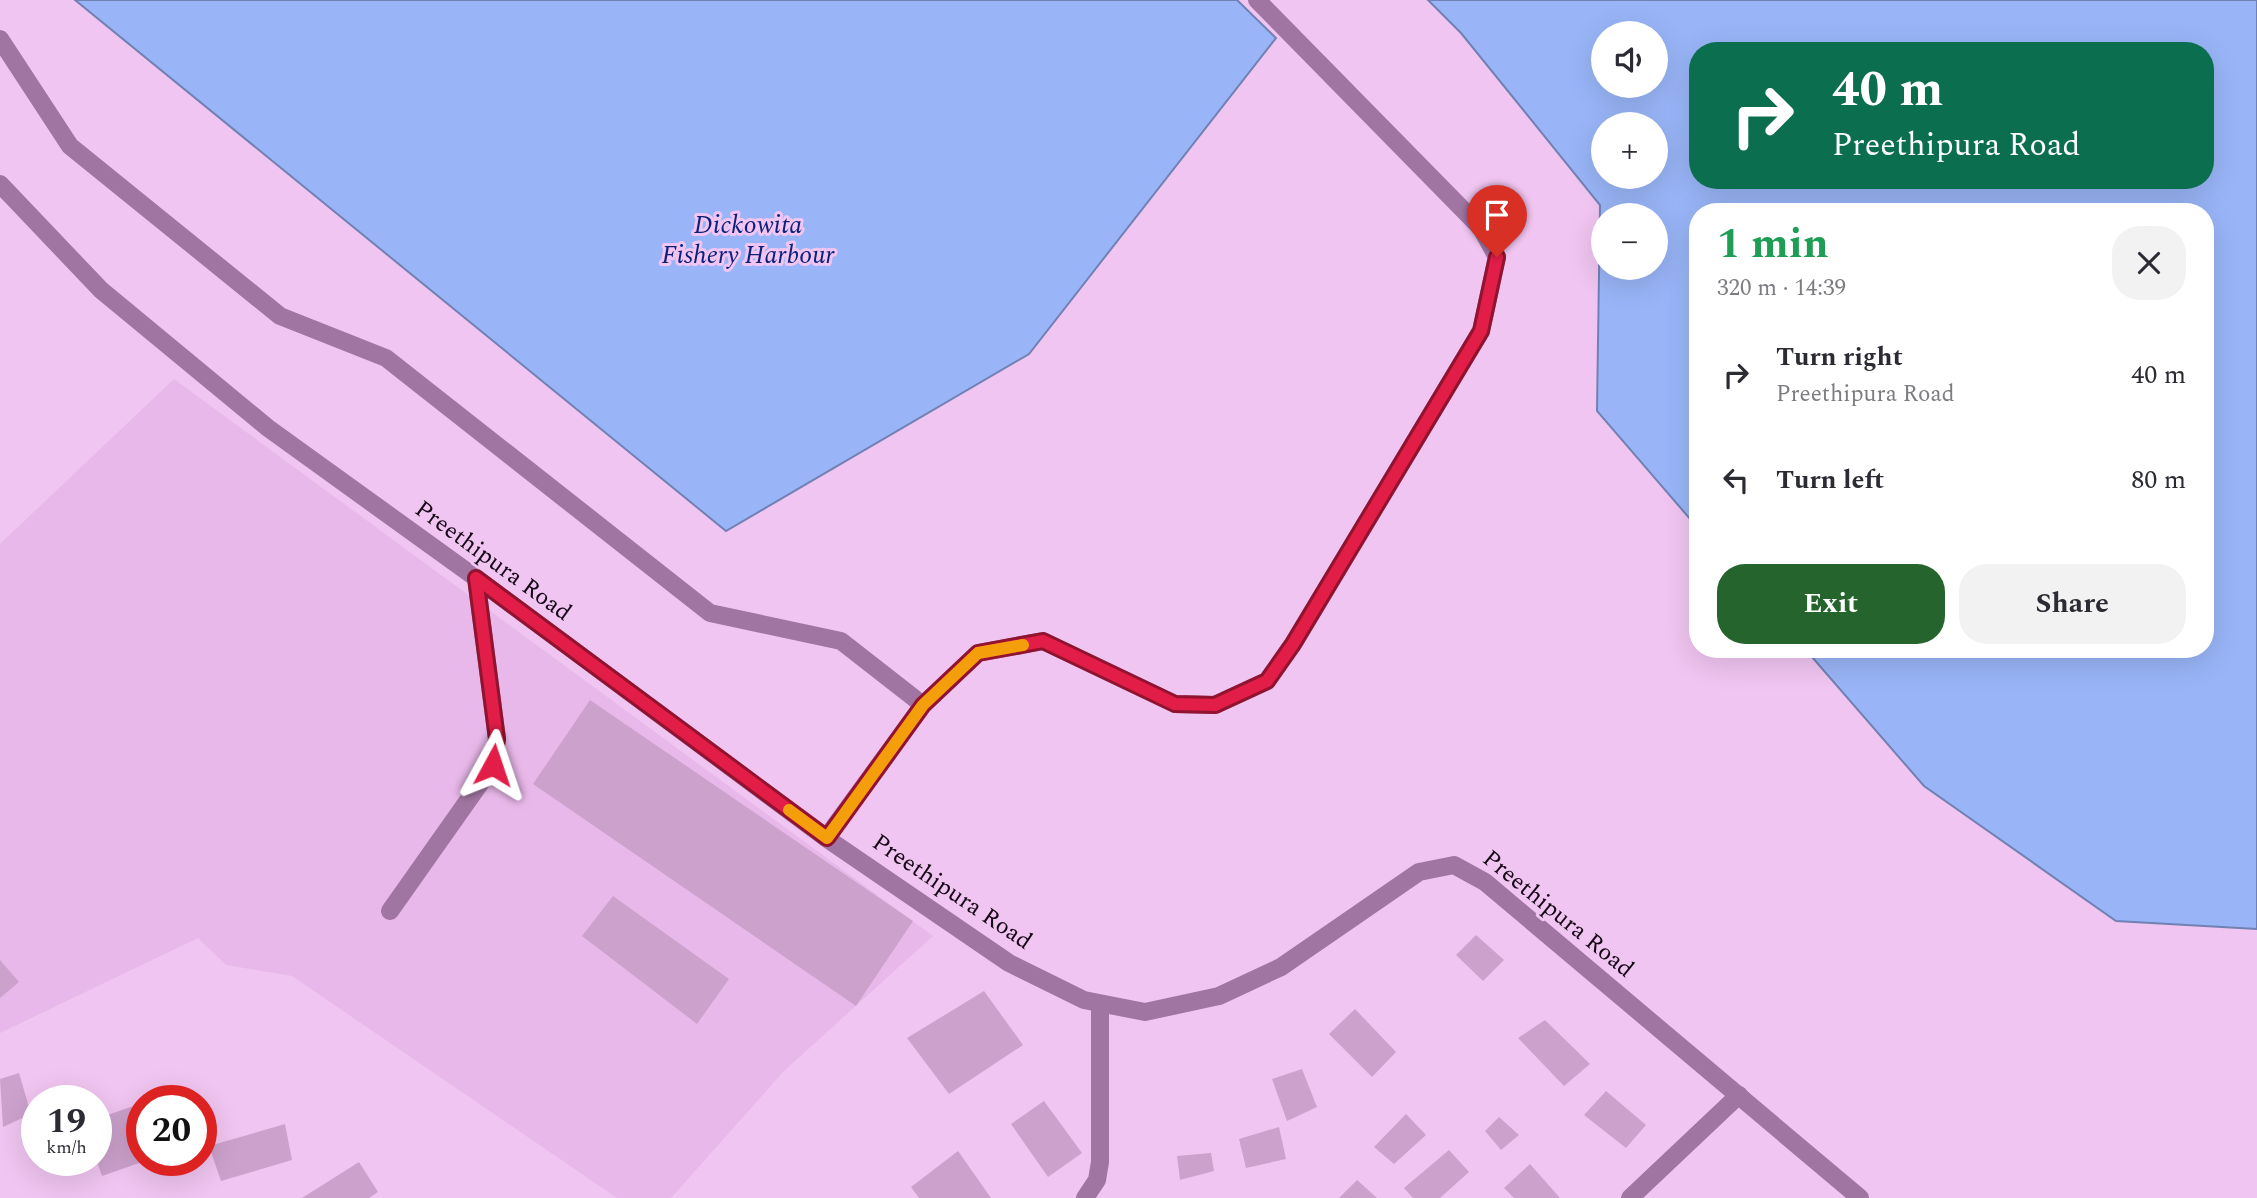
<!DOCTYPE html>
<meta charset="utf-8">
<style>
:root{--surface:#fff;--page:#f2f2f3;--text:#2b2b33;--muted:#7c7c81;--accent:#25652d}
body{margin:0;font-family:Spectral,serif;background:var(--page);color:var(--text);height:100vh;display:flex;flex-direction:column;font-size:26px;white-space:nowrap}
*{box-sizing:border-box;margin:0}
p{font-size:23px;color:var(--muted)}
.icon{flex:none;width:38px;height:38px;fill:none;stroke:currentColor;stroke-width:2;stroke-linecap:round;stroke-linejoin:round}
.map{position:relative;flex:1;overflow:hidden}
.sheet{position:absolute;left:1689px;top:203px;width:525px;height:455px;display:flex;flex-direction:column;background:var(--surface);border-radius:28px;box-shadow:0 7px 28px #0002}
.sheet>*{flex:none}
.hud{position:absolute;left:1689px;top:42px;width:525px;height:147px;border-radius:28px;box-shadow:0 7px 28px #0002;background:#0b6e4f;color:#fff;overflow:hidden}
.buttons{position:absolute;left:1591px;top:21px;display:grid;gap:14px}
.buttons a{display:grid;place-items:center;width:77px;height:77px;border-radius:50%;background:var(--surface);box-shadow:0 7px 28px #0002;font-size:35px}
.speed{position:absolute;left:21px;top:1085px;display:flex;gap:14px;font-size:35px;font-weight:700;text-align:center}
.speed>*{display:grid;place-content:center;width:91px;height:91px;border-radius:50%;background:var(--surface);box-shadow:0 7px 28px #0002;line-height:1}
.speed small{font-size:18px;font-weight:400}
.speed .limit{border:10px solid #d22;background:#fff;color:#111}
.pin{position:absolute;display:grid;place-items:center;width:60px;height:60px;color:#fff;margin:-72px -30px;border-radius:50% 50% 50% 0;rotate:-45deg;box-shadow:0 0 7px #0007}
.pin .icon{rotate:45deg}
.me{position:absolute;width:77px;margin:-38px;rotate:5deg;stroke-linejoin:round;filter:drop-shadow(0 0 5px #0008)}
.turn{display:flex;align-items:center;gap:24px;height:147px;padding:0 28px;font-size:32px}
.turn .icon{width:91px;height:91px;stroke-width:2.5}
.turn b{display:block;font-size:49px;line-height:60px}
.round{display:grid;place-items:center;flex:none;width:74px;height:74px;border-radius:28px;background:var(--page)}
.headline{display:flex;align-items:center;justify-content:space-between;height:119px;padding:0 28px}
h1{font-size:42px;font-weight:700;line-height:52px;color:#1e9e55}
.button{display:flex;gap:14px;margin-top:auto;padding:14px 28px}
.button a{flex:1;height:80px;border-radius:28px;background:var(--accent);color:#fff;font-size:28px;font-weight:700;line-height:80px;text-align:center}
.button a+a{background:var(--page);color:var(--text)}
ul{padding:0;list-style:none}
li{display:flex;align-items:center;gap:21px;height:105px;padding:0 28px}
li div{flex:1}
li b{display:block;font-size:26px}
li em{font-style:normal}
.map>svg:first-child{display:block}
.built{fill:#e9b8ea}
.water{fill:#99b5f7;stroke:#7281b4;stroke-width:2;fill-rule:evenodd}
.building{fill:#cca2cd}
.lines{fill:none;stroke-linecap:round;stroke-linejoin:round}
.minor{stroke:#a175a2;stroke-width:18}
.route-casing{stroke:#92132f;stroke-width:18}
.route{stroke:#e11d48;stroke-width:12}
.slow{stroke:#f59e0b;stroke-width:12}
.labels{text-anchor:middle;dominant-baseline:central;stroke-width:6;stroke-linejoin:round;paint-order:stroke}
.street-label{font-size:24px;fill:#160817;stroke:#f0c5f1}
.water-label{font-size:26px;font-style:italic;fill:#0c217b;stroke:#f0c5f1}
</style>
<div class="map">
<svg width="2257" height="1198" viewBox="0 0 2257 1198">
<rect width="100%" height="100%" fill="#f0c5f1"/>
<polygon class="built" points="174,379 933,936 784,1071 671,1198 617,1198 292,976 226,965 198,938 0,1033 0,544"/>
<g class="water">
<polygon points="75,0 1237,0 1276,38 1029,354 726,531"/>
<path d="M 1428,0 L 2257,0 L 2257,929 L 2116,921 L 1924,786 L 1805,649 L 2205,649 L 2205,212 L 1698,212 L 1697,527 L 1597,411 L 1600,205 L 1461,33 ZM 1603,33 L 1656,33 L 1656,86 L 1603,86 ZM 1698,51 L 2205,51 L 2205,180 L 1698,180 ZM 1603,124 L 1656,124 L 1656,177 L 1603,177 ZM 1603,215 L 1656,215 L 1656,268 L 1603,268 Z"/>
</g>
<g class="building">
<polygon points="590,700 913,921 856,1006 533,784"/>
<polygon points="613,896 729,979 697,1024 582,936"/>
<polygon points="1476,935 1504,960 1483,981 1456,955"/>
<polygon points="0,960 19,982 0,998"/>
<polygon points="984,991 1023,1045 949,1094 907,1038"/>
<polygon points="1355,1009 1396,1052 1372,1077 1329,1034"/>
<polygon points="1545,1020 1590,1064 1564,1086 1518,1038"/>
<polygon points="1302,1069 1317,1107 1287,1121 1272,1079"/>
<polygon points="19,1073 31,1114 3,1127 0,1079"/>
<polygon points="1606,1091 1646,1125 1626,1148 1584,1115"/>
<polygon points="1044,1101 1082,1153 1048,1177 1011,1124"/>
<polygon points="142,1103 142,1162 102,1176 96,1159 96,1119"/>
<polygon points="1406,1114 1426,1135 1394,1164 1374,1147"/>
<polygon points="1499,1117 1519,1135 1501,1150 1485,1131"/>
<polygon points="285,1124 292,1160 221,1181 209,1146"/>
<polygon points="1279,1127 1286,1159 1246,1168 1239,1139"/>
<polygon points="1449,1150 1469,1172 1440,1198 1413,1198 1404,1188"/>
<polygon points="958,1151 991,1198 919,1198 911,1187"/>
<polygon points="1211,1153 1214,1171 1180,1180 1177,1156"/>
<polygon points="359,1162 378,1192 369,1198 302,1198"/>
<polygon points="1530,1164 1560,1198 1514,1198 1504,1188"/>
<polygon points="1357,1180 1377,1198 1339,1198"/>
</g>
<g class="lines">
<g class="minor">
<polyline points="0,39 70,146 280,316 386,358 710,613 841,641 923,705"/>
<polyline points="0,184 101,290 268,428 476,578 826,838 1009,963 1084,1000 1145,1012 1219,996 1281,967 1419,872 1454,865 1485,882 1860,1198"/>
<polyline points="826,838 923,705 978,653 1043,641 1175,704 1215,705 1267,681 1293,644 1481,331 1497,257 1481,228 1257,0"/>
<polyline points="390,911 493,765 497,739 476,578"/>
<polyline points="1085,1198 1097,1180 1100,1162 1100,1005"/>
<polyline points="1630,1198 1739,1095"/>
</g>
</g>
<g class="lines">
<defs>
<polyline id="route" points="493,765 497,739 476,578 827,838 923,705 978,653 1043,641 1175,704 1215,705 1267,681 1293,644 1481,331 1497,257"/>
</defs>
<use href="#route" class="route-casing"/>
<use href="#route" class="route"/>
<polyline class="slow" points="789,810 827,838 923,705 978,653 1023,645"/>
</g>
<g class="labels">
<g class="street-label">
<text transform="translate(493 561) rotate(36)">Preethipura Road</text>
<text transform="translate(952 892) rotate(34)">Preethipura Road</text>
<text transform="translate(1558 914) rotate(39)">Preethipura Road</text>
</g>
<g class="water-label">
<text x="748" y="225">Dickowita<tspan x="748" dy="30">Fishery Harbour</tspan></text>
</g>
</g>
</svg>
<div class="buttons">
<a><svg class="icon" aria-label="sound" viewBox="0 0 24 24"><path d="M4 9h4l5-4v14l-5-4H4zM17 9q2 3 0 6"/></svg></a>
<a>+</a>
<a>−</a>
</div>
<div class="speed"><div>19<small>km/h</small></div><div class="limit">20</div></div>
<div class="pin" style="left:1497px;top:257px;background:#d93025"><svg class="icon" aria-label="arrive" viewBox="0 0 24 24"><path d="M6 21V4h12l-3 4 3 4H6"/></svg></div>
<svg class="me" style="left:493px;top:765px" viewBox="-20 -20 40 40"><path d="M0-17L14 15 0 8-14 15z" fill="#e11d48" stroke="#fff" stroke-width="4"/></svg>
<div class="hud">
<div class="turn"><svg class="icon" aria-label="right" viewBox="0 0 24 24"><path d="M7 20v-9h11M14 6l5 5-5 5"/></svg><div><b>40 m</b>Preethipura Road</div></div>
</div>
<section class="sheet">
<div class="headline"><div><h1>1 min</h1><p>320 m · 14:39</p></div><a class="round"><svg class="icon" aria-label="close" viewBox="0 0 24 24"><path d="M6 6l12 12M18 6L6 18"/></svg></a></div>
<ul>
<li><svg class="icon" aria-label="right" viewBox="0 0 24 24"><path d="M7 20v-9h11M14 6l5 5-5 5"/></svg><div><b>Turn right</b><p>Preethipura Road</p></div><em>40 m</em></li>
<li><svg class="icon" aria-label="left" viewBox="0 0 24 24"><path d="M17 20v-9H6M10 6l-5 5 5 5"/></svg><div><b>Turn left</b></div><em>80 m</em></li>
</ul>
<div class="button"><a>Exit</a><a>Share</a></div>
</section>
</div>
